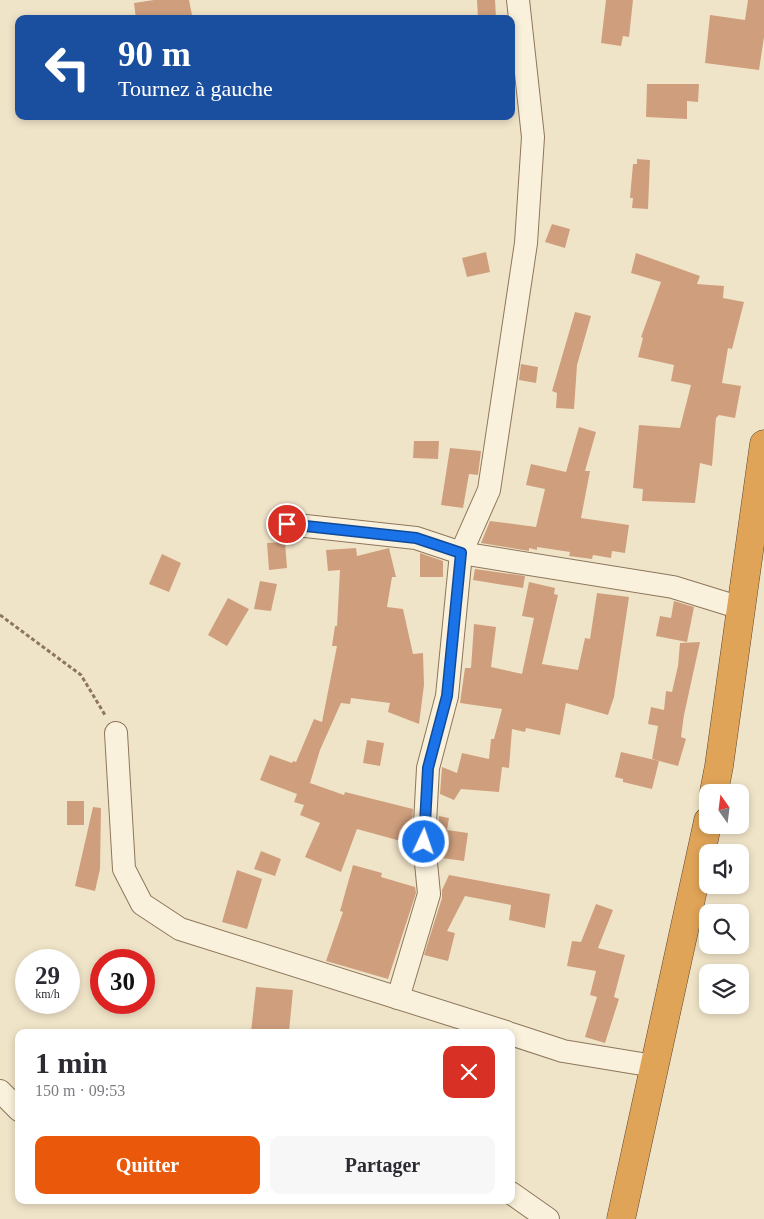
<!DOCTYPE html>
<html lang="fr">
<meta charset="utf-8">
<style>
:root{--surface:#fff;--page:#f7f7f7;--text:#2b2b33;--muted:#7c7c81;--accent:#ea580c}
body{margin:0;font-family:"Times New Roman",serif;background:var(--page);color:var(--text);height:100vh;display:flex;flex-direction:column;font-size:19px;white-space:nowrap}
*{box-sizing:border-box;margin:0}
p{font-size:16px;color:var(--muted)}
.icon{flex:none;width:28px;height:28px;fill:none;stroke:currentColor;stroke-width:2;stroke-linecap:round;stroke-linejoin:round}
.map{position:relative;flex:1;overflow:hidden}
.side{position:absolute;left:15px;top:1029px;width:500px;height:175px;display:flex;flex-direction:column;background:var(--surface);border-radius:10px;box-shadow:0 2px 8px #0003}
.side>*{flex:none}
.hud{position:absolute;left:15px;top:15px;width:500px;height:105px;border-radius:10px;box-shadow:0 2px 8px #0003;background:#1a4fa0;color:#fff;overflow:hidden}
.needle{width:32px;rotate:346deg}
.fabs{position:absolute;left:699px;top:784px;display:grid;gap:10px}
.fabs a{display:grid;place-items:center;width:50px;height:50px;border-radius:10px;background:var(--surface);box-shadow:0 2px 8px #0003;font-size:25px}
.speed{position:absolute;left:15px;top:949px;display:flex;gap:10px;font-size:25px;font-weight:700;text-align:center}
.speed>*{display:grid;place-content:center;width:65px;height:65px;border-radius:50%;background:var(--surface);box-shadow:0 2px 8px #0003;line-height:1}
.speed small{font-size:12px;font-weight:400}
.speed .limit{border:8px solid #d22;background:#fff;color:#111}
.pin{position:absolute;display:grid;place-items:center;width:42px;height:42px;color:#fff;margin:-21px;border:2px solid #fff;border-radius:50%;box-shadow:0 1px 5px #0007}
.me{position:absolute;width:55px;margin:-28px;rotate:3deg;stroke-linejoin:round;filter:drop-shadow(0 0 4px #0008)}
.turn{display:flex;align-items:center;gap:18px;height:105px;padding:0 20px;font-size:22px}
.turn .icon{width:65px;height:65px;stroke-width:2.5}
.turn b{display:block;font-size:35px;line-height:42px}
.round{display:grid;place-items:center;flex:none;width:52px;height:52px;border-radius:10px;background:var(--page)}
.head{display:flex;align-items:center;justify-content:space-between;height:85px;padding:0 20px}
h1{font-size:30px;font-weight:700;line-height:38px}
.cta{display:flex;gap:10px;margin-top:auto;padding:10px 20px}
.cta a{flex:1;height:58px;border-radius:10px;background:var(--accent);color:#fff;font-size:20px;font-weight:700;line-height:58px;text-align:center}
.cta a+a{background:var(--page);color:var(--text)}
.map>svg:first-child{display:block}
.building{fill:#cf9f7d}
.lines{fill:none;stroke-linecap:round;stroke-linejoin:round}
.street-casing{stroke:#8d765c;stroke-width:24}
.highway-casing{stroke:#5b4430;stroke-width:29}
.path{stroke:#8d765c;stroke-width:3;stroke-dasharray:4 2.5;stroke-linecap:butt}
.street{stroke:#faf1dc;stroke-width:22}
.highway{stroke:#e0a458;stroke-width:28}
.route-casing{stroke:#114b97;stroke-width:12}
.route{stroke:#1a73e8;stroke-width:9}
</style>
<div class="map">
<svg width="764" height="1219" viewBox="0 0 764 1219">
<rect width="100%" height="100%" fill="#f0e4c8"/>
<g class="building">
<polygon points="154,0 189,0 192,15 173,19 136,19 134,3"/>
<polygon points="477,0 495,0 496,17 478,19"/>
<polygon points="606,0 633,0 629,37 623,36 621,46 601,43"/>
<polygon points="748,0 764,0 764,37 759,70 705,63 710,15 745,20"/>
<polygon points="647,84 699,84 698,102 687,101 687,119 646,117"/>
<polygon points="637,159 650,160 648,209 632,208 633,198 630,198 633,164 637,164"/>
<polygon points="552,224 570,229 565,248 545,242"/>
<polygon points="486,252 490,272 467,277 462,258"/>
<polygon points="636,253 700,276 697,284 724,286 723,298 744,302 732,349 728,348 722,383 741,386 735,418 719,415 716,418 712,466 700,463 695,503 642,501 643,489 633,488 639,425 680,428 691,385 671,381 674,365 638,357 643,338 641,337 661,282 631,273"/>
<polygon points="575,312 591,316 577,365 574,409 556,408 557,393 552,391"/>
<polygon points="521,364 538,367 536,383 519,380"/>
<polygon points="579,427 596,432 585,471 590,471 581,518 629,525 625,553 612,551 611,558 593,555 592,559 569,556 570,552 537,547 537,550 529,548 529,551 481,543 490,521 536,527 545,489 526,485 531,464 566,472"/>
<polygon points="414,441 439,441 438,459 413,458"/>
<polygon points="450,448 481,451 478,475 469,474 463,508 441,505"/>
<polygon points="285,542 287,568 269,570 267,543"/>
<polygon points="356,548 357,556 389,548 396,577 392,577 387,607 403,609 413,654 423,653 424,685 419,724 388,712 390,703 351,698 350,704 341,703 320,750 310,783 344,795 345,792 413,809 411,834 408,843 357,829 341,872 305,857 320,823 300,815 304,805 294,802 297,794 260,780 270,755 292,763 293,761 296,762 314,719 322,722 337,646 332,646 335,626 337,626 340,570 328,571 326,550"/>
<polygon points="420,553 443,561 443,577 420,577"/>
<polygon points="162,554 181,563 169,592 149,584"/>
<polygon points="475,569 525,576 523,588 473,580"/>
<polygon points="260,581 277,584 271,611 254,609"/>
<polygon points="529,582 555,588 554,594 558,595 542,664 578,670 585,638 590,639 597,593 629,597 614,697 608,715 566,703 560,735 526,728 525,732 512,729 509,768 502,767 499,792 461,789 454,800 440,794 442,767 457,773 462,753 489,759 491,739 494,739 502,709 460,703 465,668 471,668 474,624 496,627 491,667 522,674 534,618 522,616"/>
<polygon points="228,598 249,609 227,646 208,635"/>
<polygon points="674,601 694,607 687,642 656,636 660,616 671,618"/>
<polygon points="700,642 684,715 681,737 686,739 678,766 652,759 658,726 648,724 651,707 664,710 666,691 672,692 678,666 680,643"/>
<polygon points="367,740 384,743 380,766 363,763"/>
<polygon points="621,752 659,761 652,789 623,782 623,779 615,777"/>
<rect x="67" y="801" width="17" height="24"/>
<polygon points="93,807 101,808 100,869 95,891 75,886"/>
<polygon points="439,816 449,818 447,830 468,833 464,861 442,858 445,839 437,838"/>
<polygon points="261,851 281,859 275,876 254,869"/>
<polygon points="353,865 382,873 381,877 415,887 416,893 388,979 326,961 343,912 340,911"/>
<polygon points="237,870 262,879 247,929 222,922"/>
<polygon points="449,875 550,894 545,928 509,920 511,905 465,896 447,931 455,933 448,961 424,955 442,898 442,890"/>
<polygon points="596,904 613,910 598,948 625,955 614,997 619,999 605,1043 585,1037 597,997 590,995 596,971 567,966 572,941 581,942"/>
<polygon points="256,987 293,990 289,1032 251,1032"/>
</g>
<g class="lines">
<defs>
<g id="street">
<polyline points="287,524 416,538 461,553 673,587 741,608"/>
<polyline points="116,733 124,869 142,904 180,929 506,1032"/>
<polyline points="398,998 429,894 424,842 428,768 447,696 461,553 489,490 526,243 533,137 518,0"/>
<polyline points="511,1034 563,1051 654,1066"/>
<polyline points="0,1091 19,1110"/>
<polyline points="511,1193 548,1219"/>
</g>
<g id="highway">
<polyline points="714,792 719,766 764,444"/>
<polyline points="621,1219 708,821"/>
</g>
</defs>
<use href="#street" class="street-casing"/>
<use href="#highway" class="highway-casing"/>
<polyline class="path" points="0,615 81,675 105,715"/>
<use href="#street" class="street"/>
<use href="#highway" class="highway"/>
</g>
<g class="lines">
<defs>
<polyline id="route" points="287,524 416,538 461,553 447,696 428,768 424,842"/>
</defs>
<use href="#route" class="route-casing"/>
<use href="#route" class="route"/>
</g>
</svg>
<div class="fabs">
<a><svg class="needle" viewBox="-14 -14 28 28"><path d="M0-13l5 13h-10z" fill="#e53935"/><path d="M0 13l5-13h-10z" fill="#7c7c81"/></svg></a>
<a><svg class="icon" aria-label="sound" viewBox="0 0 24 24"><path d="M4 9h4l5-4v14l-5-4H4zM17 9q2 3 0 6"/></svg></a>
<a><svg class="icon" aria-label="search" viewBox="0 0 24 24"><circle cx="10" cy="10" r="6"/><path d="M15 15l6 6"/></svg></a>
<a><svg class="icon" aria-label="layers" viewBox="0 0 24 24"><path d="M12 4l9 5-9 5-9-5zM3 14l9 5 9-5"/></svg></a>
</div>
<div class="speed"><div>29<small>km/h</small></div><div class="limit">30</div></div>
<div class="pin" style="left:287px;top:524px;background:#d93025"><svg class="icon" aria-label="arrive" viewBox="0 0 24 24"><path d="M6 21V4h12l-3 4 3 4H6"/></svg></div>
<svg class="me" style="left:424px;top:842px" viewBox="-20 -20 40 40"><circle r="17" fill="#1a73e8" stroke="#fff" stroke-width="3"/><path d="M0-11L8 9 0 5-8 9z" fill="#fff"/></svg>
<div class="hud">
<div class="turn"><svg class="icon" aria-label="left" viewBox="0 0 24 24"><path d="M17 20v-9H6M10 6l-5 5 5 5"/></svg><div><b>90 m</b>Tournez à gauche</div></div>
</div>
<section class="side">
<div class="head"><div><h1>1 min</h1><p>150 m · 09:53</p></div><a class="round" style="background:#d93025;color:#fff"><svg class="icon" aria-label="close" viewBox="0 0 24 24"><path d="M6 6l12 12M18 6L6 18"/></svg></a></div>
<div class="cta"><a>Quitter</a><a>Partager</a></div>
</section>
</div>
